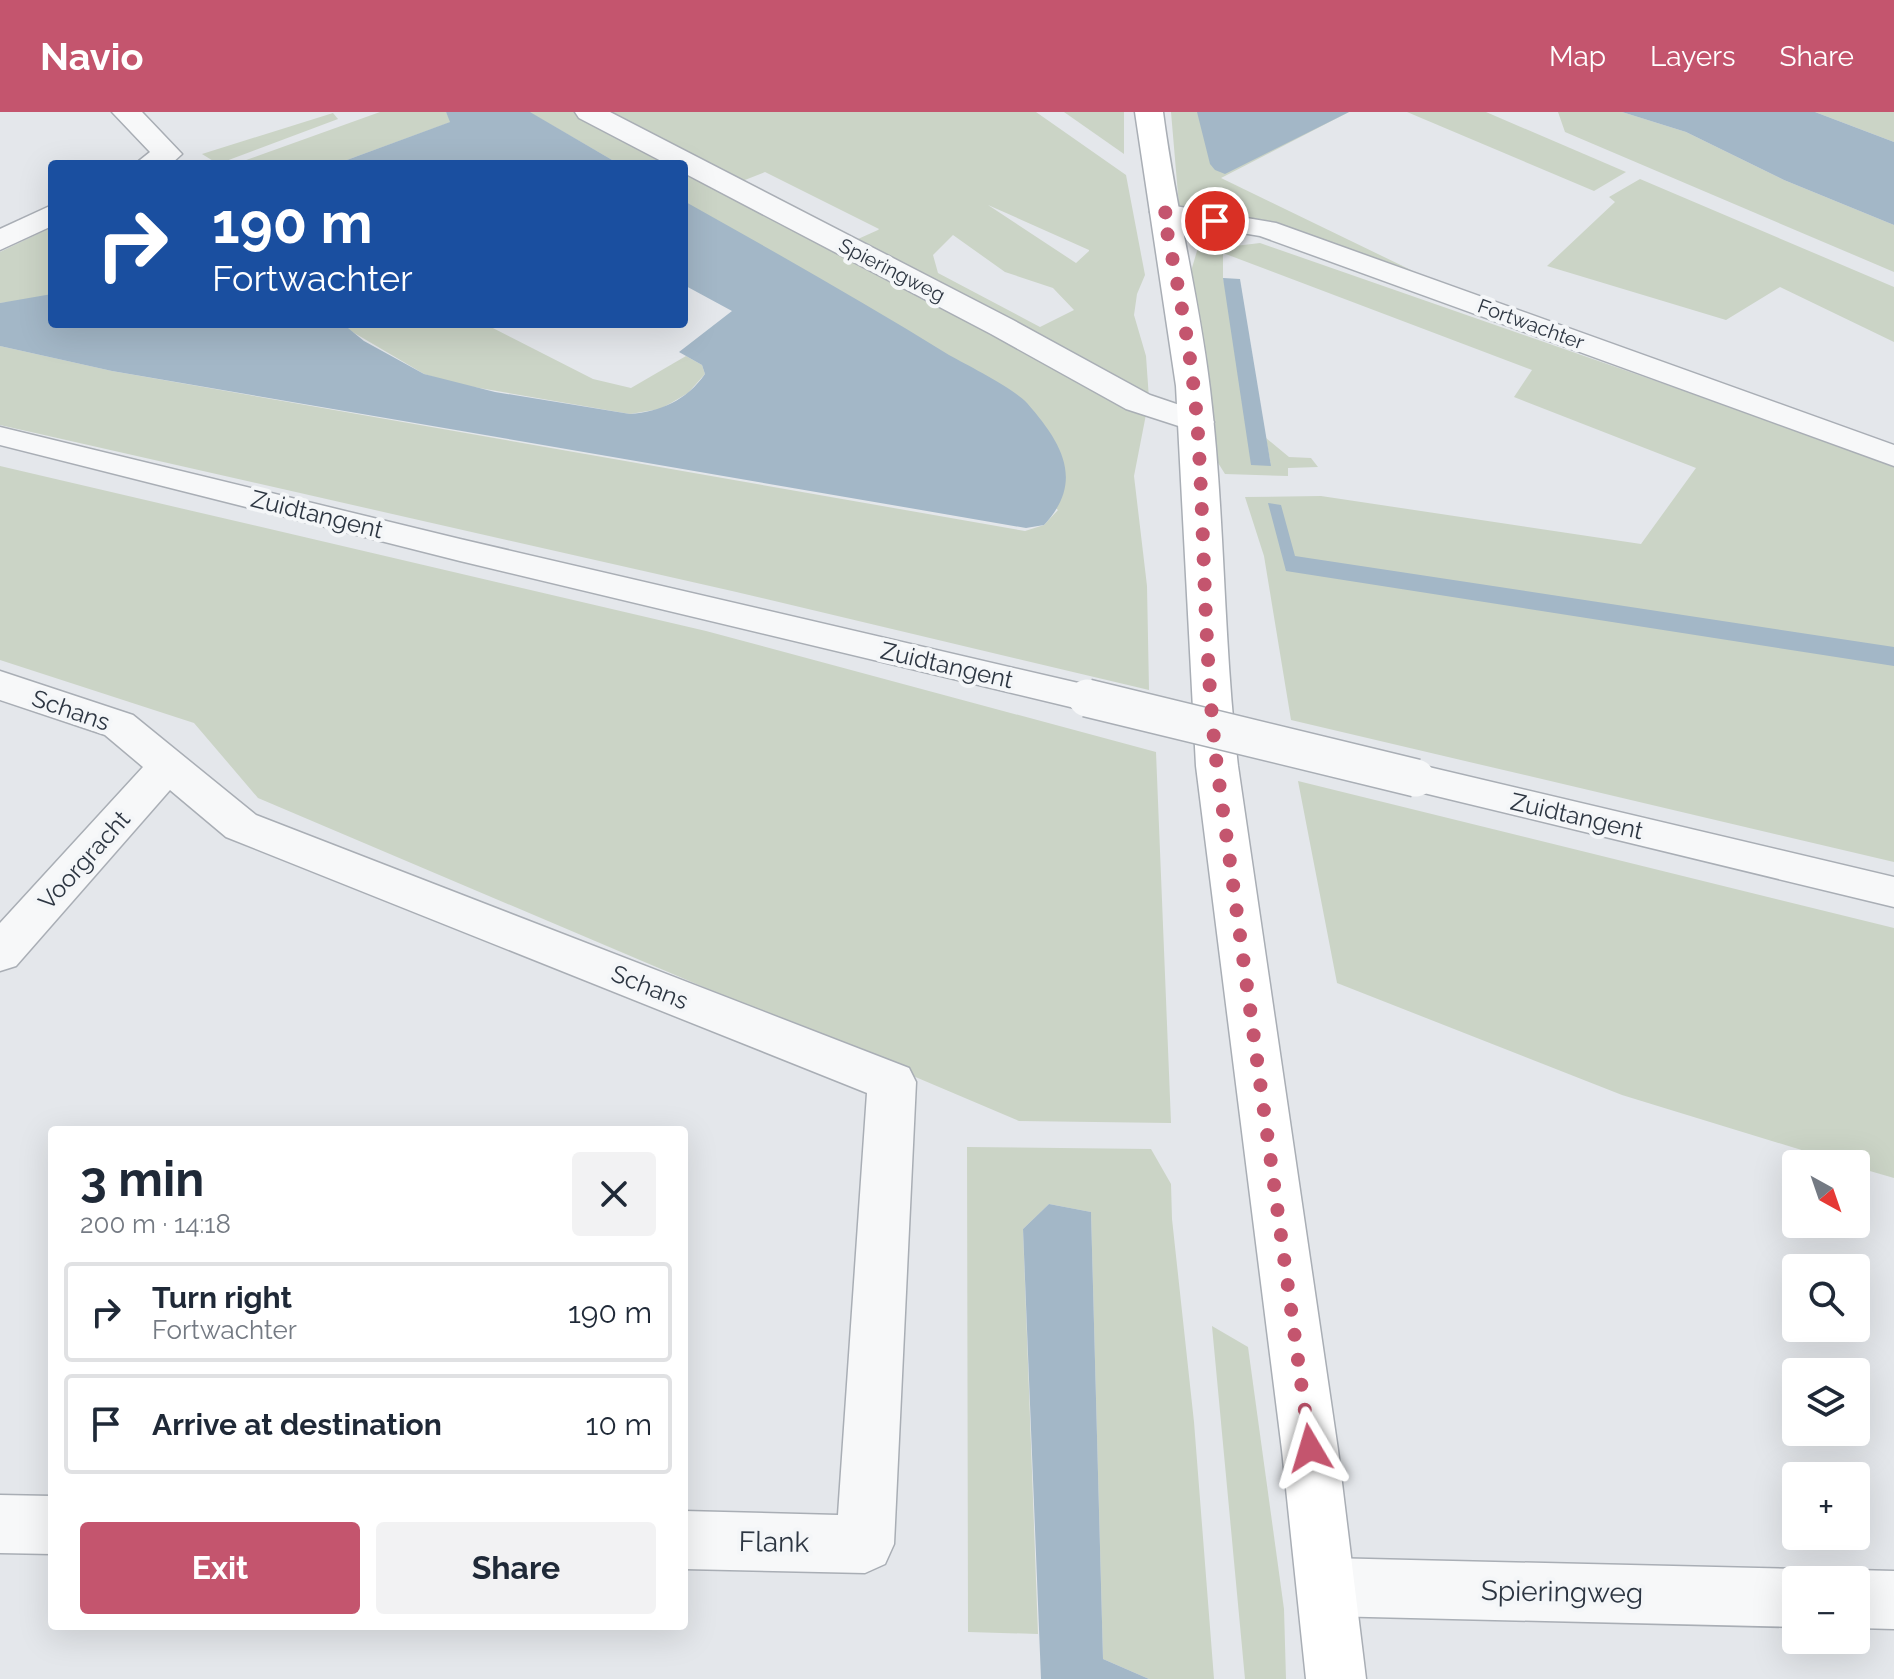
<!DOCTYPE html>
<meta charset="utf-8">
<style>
:root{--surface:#fff;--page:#f2f2f3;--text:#1f2937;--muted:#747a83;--line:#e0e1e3;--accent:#c4556e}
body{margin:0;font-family:Raleway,sans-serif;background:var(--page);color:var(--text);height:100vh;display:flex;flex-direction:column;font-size:30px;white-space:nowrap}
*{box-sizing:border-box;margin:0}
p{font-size:26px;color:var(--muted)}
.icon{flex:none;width:44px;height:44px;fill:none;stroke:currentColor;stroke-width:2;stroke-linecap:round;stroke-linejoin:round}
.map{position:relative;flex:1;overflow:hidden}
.details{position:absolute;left:48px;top:1014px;width:640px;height:504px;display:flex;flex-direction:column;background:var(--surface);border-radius:8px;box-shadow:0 8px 32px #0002}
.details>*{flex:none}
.guide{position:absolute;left:48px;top:48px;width:640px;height:168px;border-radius:8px;box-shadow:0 8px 32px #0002;background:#1a4fa0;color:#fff;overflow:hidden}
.needle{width:52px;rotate:140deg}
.buttons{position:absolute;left:1782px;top:1038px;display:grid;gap:16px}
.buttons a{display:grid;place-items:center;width:88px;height:88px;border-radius:8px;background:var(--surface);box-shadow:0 8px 32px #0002;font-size:40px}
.pin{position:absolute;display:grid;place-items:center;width:68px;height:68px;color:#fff;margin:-34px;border:4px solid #fff;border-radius:50%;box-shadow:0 2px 8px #0007}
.me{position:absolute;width:88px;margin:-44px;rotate:353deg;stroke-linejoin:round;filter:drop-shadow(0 0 6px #0008)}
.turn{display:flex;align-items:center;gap:28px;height:168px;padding:0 32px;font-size:36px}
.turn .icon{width:104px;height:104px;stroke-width:2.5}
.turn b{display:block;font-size:56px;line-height:68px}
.round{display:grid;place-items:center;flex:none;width:84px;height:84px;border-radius:8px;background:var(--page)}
.head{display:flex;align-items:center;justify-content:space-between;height:136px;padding:0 32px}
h1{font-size:48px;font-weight:700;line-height:60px}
.action{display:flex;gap:16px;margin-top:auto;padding:16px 32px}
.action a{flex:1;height:92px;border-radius:8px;background:var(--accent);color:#fff;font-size:32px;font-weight:700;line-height:92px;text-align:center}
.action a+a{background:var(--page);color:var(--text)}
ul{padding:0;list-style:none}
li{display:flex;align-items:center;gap:24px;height:100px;margin:0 16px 12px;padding:0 16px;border:4px solid var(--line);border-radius:8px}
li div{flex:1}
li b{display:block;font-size:30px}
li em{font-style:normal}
header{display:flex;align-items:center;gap:48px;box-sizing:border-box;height:112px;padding:0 40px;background:var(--accent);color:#fff}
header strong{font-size:38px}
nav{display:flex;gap:44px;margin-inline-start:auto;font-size:28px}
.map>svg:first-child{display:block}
.green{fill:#cbd4c6;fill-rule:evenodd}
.water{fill:#a3b7c7}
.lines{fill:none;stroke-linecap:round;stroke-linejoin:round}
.lane-casing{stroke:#a9aeb5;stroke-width:3}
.street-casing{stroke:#a9aeb5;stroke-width:3}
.secondary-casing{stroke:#a9aeb5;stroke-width:3}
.lane{fill:#f7f8f9;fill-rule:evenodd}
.street{fill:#f7f8f9;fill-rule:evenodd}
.secondary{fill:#fff;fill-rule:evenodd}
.lane-bridge-casing{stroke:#a9aeb5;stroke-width:40;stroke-linecap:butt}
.lane-bridge{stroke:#f7f8f9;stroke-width:37}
.route{stroke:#c4556e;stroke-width:14;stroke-dasharray:0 25.2}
.labels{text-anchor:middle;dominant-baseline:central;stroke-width:8;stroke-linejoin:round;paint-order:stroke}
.far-street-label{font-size:20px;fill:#2d3642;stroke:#f4f6f8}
.street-label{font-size:24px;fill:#2d3642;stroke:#f4f6f8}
.near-street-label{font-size:28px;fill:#2d3642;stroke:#f4f6f8}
</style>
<header>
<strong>Navio</strong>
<nav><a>Map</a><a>Layers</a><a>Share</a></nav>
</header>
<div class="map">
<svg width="1894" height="1567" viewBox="0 0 1894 1567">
<rect width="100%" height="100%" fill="#e4e7eb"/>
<g class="green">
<polygon points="380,0 446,0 451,10 336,52 235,52"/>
<path d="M 529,0 L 1036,0 L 1126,63 L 1145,163 L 1137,182 L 1134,203 L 1146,244 L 1149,287 L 1134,364 L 1147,474 L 1149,578 L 732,479 L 0,313 L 0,234 L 112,259 L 1025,419 L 1044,413 L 1058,398 L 684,89 L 684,52 L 619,52 ZM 765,60 L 879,117 L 878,118 L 838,136 L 722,77 ZM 988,93 L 1089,138 L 1089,139 L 1076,151 ZM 953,123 L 1005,160 L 1053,176 L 1074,198 L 1040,215 L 938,161 L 933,143 Z"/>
<polygon points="1064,0 1124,0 1124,42"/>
<polygon points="1171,0 1349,0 1221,66 1413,159 1270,109 1179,94"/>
<polygon points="1407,0 1486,0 1626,60 1594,79"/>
<polygon points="1558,0 1622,0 1686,20 1784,68 1894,113 1894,160 1565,20"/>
<polygon points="1815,0 1894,0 1894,30"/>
<polygon points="333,1 338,7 218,52 202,42"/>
<polygon points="1640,67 1894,175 1894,230 1780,175 1726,208 1547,154 1615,90 1609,85"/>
<polygon points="52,115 52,185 0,191 0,140"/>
<polygon points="1260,131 1894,352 1894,750 1291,608 1264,444 1245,385 1321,384 1641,432 1696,356 1514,285 1532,258 1223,141 1223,166 1271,354 1266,326 1289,345 1311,346 1318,355 1288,356 1288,364 1225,362 1215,346 1187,173 1199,132 1235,134"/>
<polygon points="339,212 485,212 593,267 631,276 686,244 702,253 705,262 688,281 671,291 660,297 630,302 456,272 424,262"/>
<polygon points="0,354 706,519 1156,640 1171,1011 1019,1009 258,686 194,611 0,548"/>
<polygon points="1298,669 1894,816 1894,1066 1856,1055 1856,1052 1847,1052 1622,983 1337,871"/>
<polygon points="967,1035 1151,1037 1171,1072 1172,1107 1194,1310 1214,1567 1149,1567 1103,1547 1091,1100 1049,1092 1023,1117 1038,1522 968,1520"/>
<polygon points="1212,1214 1248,1235 1284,1497 1286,1567 1245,1567"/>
</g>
<g class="water">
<polygon points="446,0 530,0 619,52 336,52 450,10"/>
<polygon points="1197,0 1349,0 1225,62 1215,58 1210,52"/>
<polygon points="1622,0 1815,0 1894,30 1894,113 1784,68 1686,20"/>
<path d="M 684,89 C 773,139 862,189 949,243 C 969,254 1013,276 1027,291 C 1062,331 1085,369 1044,413 L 1026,416 L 112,259 L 0,234 L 0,191 L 52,182 L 52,212 L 343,212 L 364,229 L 424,262 L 495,280 L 630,302 C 660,300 687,288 705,262 L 702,253 L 679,240 L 732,199 L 684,173 Z"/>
<polygon points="1223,166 1240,167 1271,354 1251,353"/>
<polygon points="1268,391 1281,393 1295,444 1894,535 1894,554 1286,459"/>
<polygon points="1049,1092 1091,1100 1103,1547 1149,1567 1041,1567 1023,1117"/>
</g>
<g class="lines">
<defs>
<g id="lane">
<polygon points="1163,92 1276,111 1894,333 1894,354 1260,124 1153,106 1150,100 1153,94"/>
<polygon points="0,315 460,427 1087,573 1100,577 1105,586 1100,595 1087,599 460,449 0,333"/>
<polygon points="1416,652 1894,765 1894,795 1403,676 1397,666 1403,656"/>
</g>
<g id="street">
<polygon points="112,0 142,0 182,42 171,52 135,52 150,40"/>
<polygon points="575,0 610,0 1013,208 1150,283 1209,303 1214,310 1209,317 1197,320 1126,297 991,222 684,61 684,52 667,52 579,6"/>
<polygon points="52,93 52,114 0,138 0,117"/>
<polygon points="0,559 133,603 256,703 909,956 916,970 894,1432 885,1452 865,1461 684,1457 684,1399 838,1403 867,981 226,725 170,678 16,854 0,859 0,811 143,655 105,623 0,588"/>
<polygon points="0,1383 52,1384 52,1442 0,1441"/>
<polygon points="1327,1446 1796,1457 1818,1468 1796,1468 1796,1515 1327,1504 1306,1496 1298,1475 1306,1454"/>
<polygon points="1856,1458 1894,1459 1894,1517 1856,1516 1856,1468 1834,1468"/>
</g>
<path id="secondary" d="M 1135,0 L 1163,0 C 1175,93 1199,184 1210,277 C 1225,402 1223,529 1238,654 L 1338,1338 L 1366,1567 L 1306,1567 L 1282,1338 L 1196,654 L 1176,274 Z"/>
</defs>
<use href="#lane" class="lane-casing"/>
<use href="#street" class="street-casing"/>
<use href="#secondary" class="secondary-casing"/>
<use href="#lane" class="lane"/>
<use href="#street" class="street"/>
<use href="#secondary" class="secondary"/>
<defs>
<polyline id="lane-bridge" points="1087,586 1416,666"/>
</defs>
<use href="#lane-bridge" class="lane-bridge-casing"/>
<use href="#lane-bridge" class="lane-bridge"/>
</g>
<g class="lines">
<path class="route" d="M 1215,109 L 1163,100 C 1178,173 1193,247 1198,322 C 1205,433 1204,544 1217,655 L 1310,1336"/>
</g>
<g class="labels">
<g class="far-street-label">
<text transform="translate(892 158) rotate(27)">Spieringweg</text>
<text transform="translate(1531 212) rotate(20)">Fortwachter</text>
</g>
<g class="street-label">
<text transform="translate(317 402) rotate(14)">Zuidtangent</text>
<text transform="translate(947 553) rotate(13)">Zuidtangent</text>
<text transform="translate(71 598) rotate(19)">Schans</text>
<text transform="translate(1577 704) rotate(13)">Zuidtangent</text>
<text transform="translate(84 748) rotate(-48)">Voorgracht</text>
<text transform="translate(650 875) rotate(22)">Schans</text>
</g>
<g class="near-street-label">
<text transform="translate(774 1430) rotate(1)">Flank</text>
<text transform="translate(1562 1480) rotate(1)">Spieringweg</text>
</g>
</g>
</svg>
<div class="buttons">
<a><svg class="needle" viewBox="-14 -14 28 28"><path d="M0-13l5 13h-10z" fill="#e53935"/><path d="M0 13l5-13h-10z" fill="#747a83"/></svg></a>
<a><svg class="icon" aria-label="search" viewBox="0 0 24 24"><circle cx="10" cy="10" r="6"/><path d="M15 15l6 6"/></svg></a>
<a><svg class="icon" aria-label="layers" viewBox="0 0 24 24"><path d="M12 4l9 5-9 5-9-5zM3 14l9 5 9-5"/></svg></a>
<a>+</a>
<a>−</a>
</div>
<div class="pin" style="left:1215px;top:109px;background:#d93025"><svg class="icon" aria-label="arrive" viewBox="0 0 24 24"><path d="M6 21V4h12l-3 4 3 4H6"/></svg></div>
<svg class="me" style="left:1310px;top:1336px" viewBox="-20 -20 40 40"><path d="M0-17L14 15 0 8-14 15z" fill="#c4556e" stroke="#fff" stroke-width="4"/></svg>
<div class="guide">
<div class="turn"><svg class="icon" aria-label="right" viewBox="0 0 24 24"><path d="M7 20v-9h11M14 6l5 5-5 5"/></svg><div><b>190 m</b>Fortwachter</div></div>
</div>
<section class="details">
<div class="head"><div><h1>3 min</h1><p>200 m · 14:18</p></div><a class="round"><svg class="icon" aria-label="close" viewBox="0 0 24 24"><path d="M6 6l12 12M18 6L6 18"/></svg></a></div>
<ul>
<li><svg class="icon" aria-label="right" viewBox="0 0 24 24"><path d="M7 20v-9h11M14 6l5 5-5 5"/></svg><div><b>Turn right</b><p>Fortwachter</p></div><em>190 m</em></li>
<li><svg class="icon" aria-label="arrive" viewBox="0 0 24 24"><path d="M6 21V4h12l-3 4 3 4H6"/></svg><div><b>Arrive at destination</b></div><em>10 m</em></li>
</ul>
<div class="action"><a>Exit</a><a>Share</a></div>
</section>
</div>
